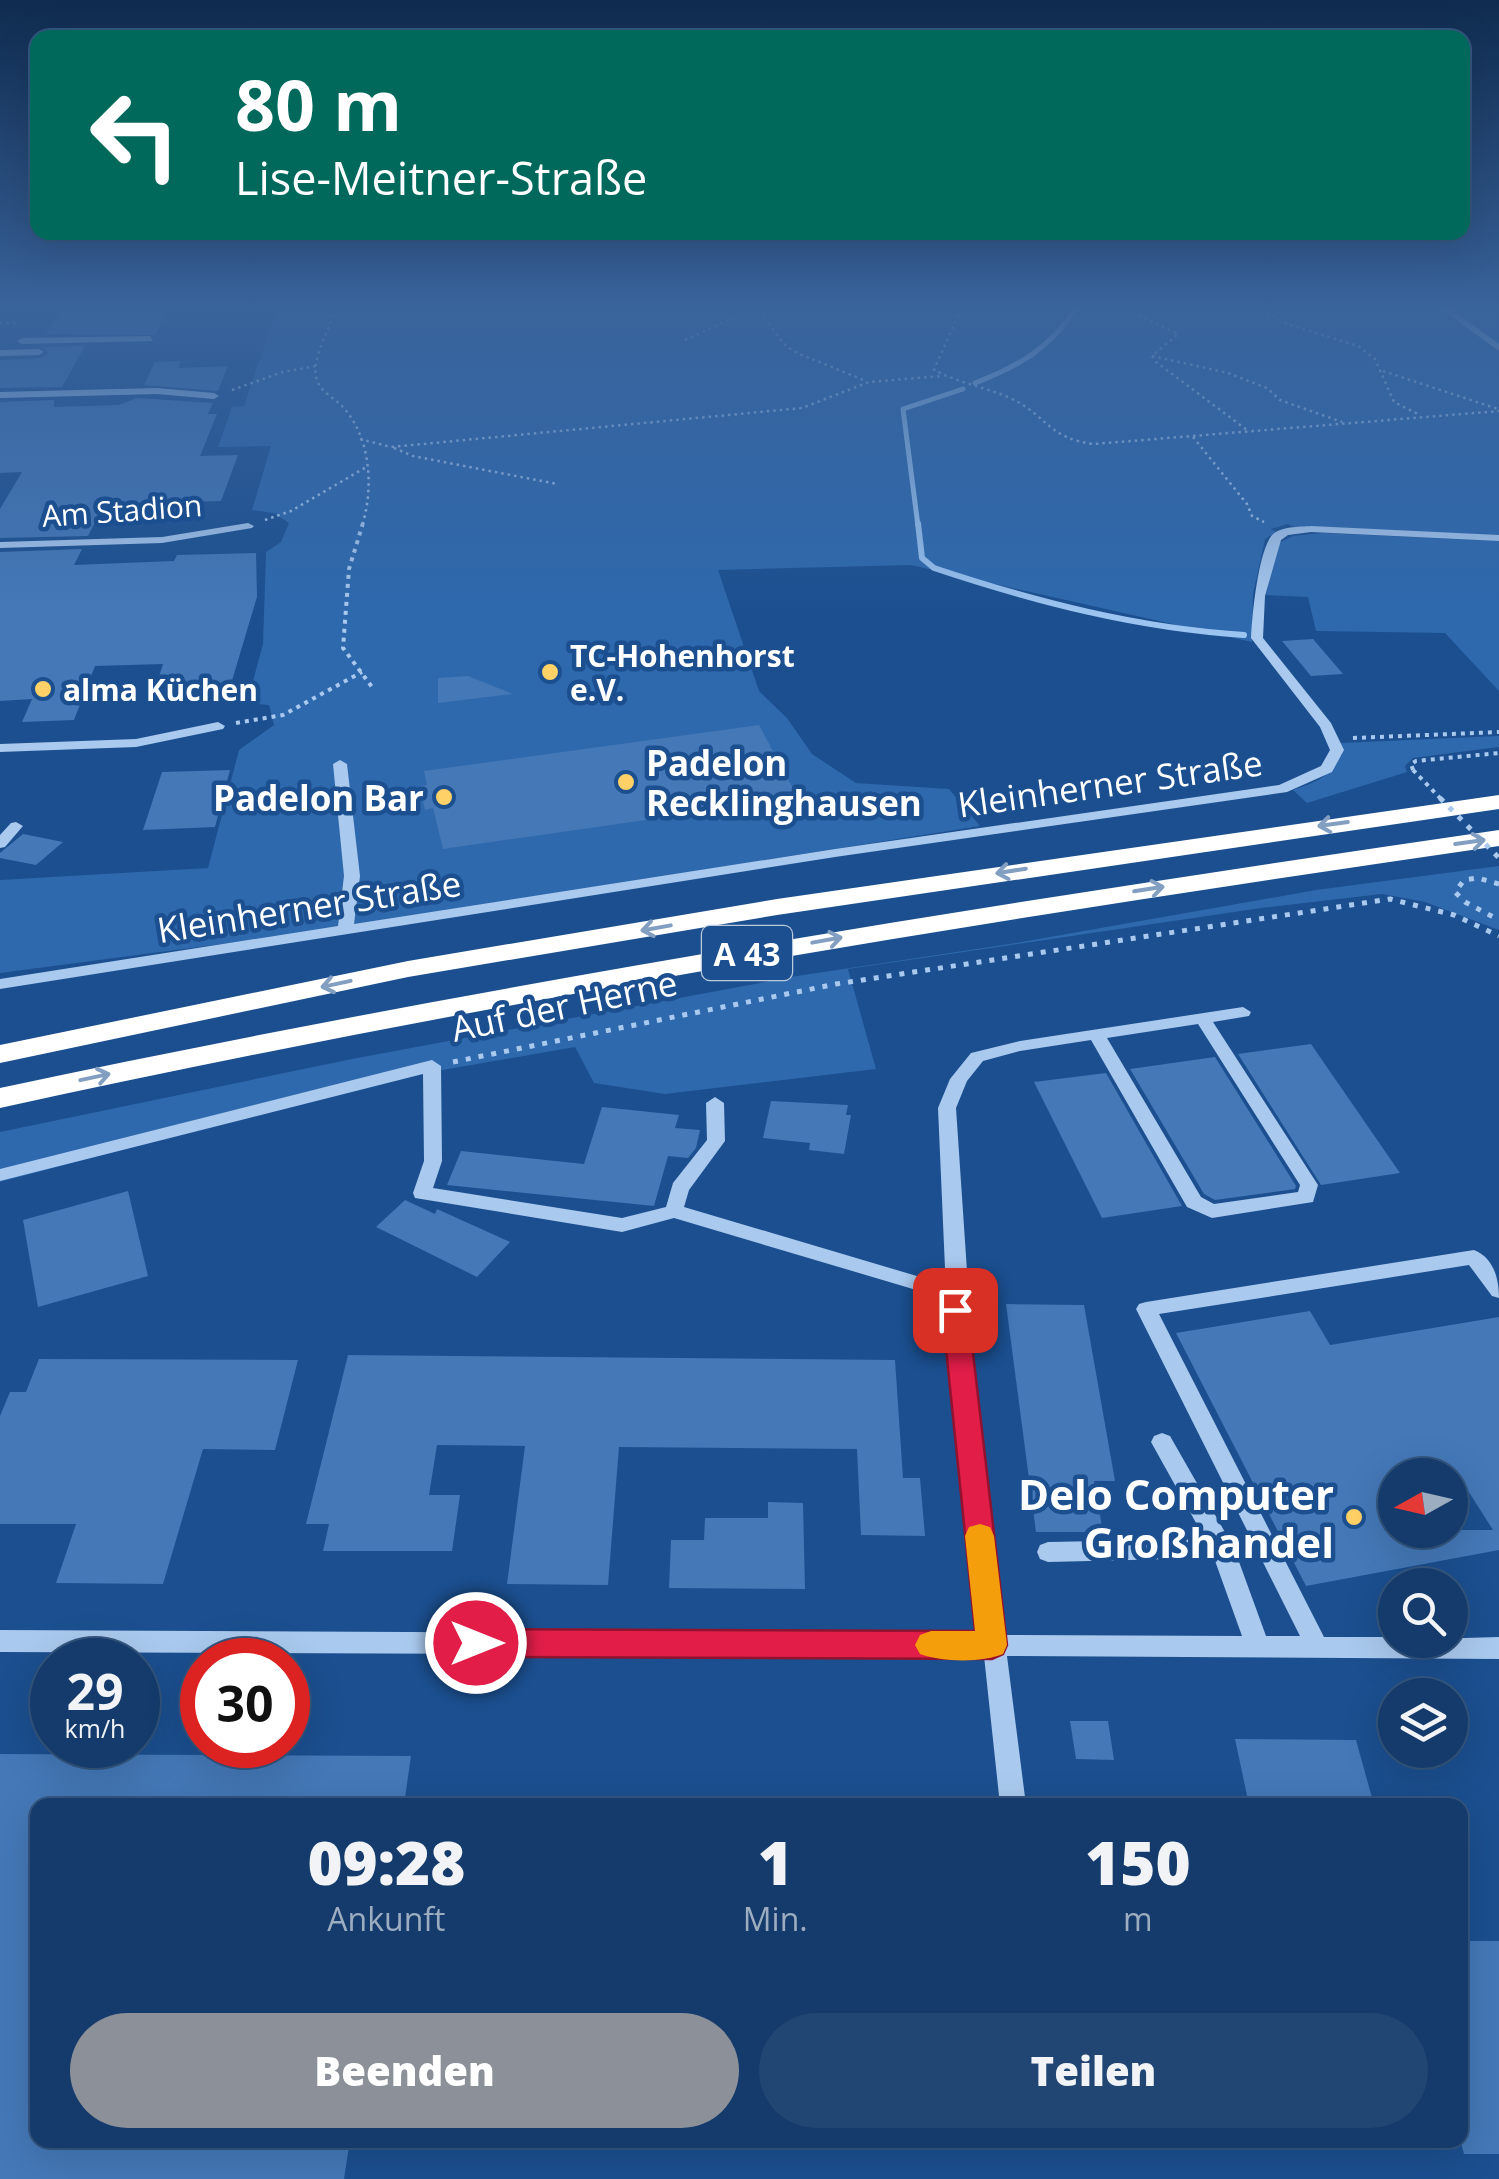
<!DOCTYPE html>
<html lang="de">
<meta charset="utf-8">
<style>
:root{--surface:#143b6b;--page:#214673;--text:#f1f3f6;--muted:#9dadc1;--line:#33557e;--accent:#8c9099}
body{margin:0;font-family:"Open Sans",sans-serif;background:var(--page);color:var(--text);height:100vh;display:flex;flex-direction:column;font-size:38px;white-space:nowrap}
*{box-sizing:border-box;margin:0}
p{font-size:32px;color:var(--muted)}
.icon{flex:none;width:55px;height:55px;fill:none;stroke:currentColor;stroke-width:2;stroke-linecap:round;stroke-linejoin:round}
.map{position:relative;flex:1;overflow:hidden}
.drawer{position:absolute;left:30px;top:1798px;width:1438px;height:350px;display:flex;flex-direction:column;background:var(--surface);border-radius:20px;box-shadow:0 10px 40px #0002,0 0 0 2px var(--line)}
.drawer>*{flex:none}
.hud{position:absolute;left:30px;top:30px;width:1440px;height:210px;border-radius:20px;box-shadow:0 10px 40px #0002,0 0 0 2px var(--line);background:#00695c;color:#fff;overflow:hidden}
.needle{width:65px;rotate:262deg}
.tools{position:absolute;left:1378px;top:1458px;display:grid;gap:20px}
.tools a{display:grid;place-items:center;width:90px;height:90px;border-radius:50%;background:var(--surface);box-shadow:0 10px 40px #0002,0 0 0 2px var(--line);font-size:50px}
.speed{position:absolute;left:30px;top:1638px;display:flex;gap:20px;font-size:50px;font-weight:700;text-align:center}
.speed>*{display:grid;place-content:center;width:130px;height:130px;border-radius:50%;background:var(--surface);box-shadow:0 10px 40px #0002,0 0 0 2px var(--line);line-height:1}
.speed small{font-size:25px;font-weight:400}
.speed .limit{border:15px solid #d22;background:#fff;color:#111}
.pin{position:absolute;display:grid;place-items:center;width:85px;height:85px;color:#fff;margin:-42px;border-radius:20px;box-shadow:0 5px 15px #0006}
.me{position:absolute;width:110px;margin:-55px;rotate:90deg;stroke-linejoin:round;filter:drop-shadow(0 0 8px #0008)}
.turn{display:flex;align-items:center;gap:35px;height:210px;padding:0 40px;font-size:45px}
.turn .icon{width:130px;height:130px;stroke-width:2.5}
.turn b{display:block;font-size:70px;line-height:85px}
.eta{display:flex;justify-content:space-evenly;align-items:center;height:170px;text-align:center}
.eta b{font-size:60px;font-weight:800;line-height:70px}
.action{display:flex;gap:20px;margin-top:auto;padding:20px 40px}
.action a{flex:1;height:115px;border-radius:60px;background:var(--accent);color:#fff;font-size:40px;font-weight:800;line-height:115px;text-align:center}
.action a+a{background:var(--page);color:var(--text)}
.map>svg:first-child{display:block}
.green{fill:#2e69ad}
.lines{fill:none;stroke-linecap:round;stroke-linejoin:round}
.stream-far1{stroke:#9cc4f0;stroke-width:5}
.stream{stroke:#9cc4f0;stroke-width:6}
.building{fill:#4478b7;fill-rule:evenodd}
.path-far2{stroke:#a9c9ee;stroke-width:2.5;stroke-dasharray:2.5 4;stroke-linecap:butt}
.path-far1{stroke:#a9c9ee;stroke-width:4;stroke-dasharray:4 5;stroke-linecap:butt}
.path{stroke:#a9c9ee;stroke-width:5;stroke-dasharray:5 8;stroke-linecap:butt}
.minor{fill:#a9c9ee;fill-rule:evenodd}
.highway{fill:#fff;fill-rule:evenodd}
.path-bridge-far1{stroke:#a9c9ee;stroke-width:4;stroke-dasharray:4 5;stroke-linecap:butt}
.path-bridge{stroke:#a9c9ee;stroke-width:5;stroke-dasharray:5 8;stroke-linecap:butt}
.oneway{stroke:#829ec1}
.route{fill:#e11d48;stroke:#92132f;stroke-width:2.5}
.slow{fill:#f59e0b}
.poi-dot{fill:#ffd166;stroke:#1b4f8f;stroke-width:4}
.labels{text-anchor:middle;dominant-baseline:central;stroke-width:9;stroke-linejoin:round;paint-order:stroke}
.far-street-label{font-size:30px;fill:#fff;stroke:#1b4f8f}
.far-poi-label{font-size:30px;font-weight:bold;fill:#fff;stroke:#1b4f8f;text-anchor:start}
.shield{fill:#1b4f8f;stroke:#bbcadd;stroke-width:2.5}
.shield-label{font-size:32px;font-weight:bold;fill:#fff}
.poi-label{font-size:35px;font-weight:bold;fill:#fff;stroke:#1b4f8f;text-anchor:start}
.street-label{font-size:35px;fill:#fff;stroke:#1b4f8f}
.near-poi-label{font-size:42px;font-weight:bold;fill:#fff;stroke:#1b4f8f;text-anchor:end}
</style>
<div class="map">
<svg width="1499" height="2179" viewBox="0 0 1499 2179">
<rect width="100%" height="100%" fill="#1b4f8f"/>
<g class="green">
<polygon points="277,309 1499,309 1499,536 1296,528 1288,524 1271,529 1276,532 1265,539 1253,594 1252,642 911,565 718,570 759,691 787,718 812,754 856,783 949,789 980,826 291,935 0,973 0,880 208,868 239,750 274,725 269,705 247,703 263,644 266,552 281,542 289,523 274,513 252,510 271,446 218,447 232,407 244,406"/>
<polygon points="1323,533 1499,541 1499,691 1445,633 1316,631 1308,597 1266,595 1277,544 1293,536"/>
<path d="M 1499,736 L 1499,747 L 1413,758 L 1405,766 L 1407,772 L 1307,803 L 1293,790 C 1318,782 1341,772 1341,743 Z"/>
<polygon points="1499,866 1499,930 1425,902 1382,894 1261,908 848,969 876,1069 665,1094 594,1083 575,1047 385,1080 0,1182 0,1132 352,1059 797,976 1016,943 1316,890"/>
</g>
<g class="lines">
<g class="stream-far1">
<path d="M 975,383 C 1017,367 1051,348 1075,309"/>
<polyline points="918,526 903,409 963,389"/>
</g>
<path class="stream" d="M 918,523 L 922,558 L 934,568 C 1036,602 1137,628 1244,635"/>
</g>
<g class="building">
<polygon points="63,309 168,309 155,335 46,334"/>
<polygon points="85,346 62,387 0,388 0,360 41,358 48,353 43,347"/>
<polygon points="181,361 178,368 228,366 218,391 144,385 155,362"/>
<polygon points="137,398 213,403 208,414 217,414 200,456 238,455 221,501 179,502 174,514 98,516 88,536 0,538 0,509 22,472 0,473 0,402 54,400 54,407 119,405"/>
<polygon points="82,549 74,565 174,561 177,555 256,553 257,597 228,694 152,698 163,664 95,666 74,720 22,722 32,699 0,701 0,552"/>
<polygon points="1313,639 1343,674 1311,676 1282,641"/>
<polygon points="468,676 513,694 438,703 438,678"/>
<polygon points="759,725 798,798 443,849 433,808 425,810 420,786 427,785 424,771"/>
<polygon points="230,770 215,827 143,830 162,772"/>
<polygon points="23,834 63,842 36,865 0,858 0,853"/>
<polygon points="1311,1044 1400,1173 1321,1185 1238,1054"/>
<polygon points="1215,1057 1296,1186 1295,1189 1215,1200 1204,1194 1130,1069"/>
<polygon points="1106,1073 1182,1206 1102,1218 1034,1082"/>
<polygon points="771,1101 848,1105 846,1115 851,1115 844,1154 809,1150 810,1143 763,1138"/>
<polygon points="602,1107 679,1115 675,1128 700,1130 696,1148 688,1158 668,1156 654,1206 447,1185 461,1151 584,1164"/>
<polygon points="128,1191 148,1276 38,1307 23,1220"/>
<polygon points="405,1200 435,1214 437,1209 510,1242 477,1277 376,1227"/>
<polygon points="1006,1304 1084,1305 1115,1481 1094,1481 1103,1532 1036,1532"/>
<path d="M 1310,1311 L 1330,1345 L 1499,1317 L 1499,1550 L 1306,1586 L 1176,1333 ZM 1395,1475 L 1458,1475 L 1493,1530 L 1395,1530 Z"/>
<polygon points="348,1355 895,1360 903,1478 920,1478 925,1536 861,1535 857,1449 619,1447 608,1585 507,1584 525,1446 437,1445 429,1495 460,1495 452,1551 323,1551 329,1524 306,1524"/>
<polygon points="39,1359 298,1360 275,1450 203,1449 163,1584 56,1583 76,1524 0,1524 0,1416 10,1392 26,1392"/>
<polygon points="768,1502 803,1503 805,1589 669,1588 671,1540 704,1540 705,1518 768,1518"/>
<polygon points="1070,1721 1108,1721 1114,1760 1076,1759"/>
<polygon points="1235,1739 1356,1740 1374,1805 1249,1805"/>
<polygon points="0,1754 411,1756 404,1805 38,1805 38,2140 350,2140 344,2179 0,2179"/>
<polygon points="1460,1941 1499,1941 1499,2154 1464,2154 1460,2139"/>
</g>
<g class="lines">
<g class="path-far2">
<path d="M 336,309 C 330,327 312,358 316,377 C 319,391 333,397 342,406 C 371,437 374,488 362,526"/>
<polyline points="769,309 762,316 786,346 797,353 866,381"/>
<path d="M 961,309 L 934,370 C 959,383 985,387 1010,398 C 1046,414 1048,439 1094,444 L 1499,411"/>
<polyline points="1133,309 1130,311 1178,334 1152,356 1156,362 1247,430"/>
<polyline points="1262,309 1287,324 1358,346 1375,359 1394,402 1420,415"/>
<polyline points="0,323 17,323"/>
<polyline points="685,340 742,314 767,311"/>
<polyline points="1152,356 1228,373 1267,388 1280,400 1342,422"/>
<polyline points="1383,371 1498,409"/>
<polyline points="232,390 283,372 316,366"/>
<polyline points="1193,437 1247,504 1252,516 1264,522"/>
<polyline points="360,439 391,447 802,408 869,382 942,376"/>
<polyline points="394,448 413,456 557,484"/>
<polyline points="265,520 291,511 368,466"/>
</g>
<g class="path-far1">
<polyline points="363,523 349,569 343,648 372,687"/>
<polyline points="236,723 283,715 362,672"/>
<polyline points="1353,738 1499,732"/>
<polyline points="1413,770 1411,764 1416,761 1499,753"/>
</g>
<g class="path">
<polyline points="1499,884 1478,878 1464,880 1455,892 1465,902 1499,920"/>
<polyline points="453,1062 836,984 1390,899 1454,915 1499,936"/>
</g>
<g class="minor">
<polygon points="1441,309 1451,309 1499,344 1499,351"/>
<polygon points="150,336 153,341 22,344 17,341 22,338"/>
<polygon points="0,350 39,349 44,352 39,355 0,356"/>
<polygon points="157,388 214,393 219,396 214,399 157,394 0,398 0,392"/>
<polygon points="248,523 254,526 252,528 162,543 0,548 0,542 162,537"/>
<path d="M 1311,526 L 1499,535 L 1499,541 L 1311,532 L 1288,535 L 1281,540 L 1265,596 L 1263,638 L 1331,723 L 1344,750 L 1332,772 L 1287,792 L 835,857 L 0,989 L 0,979 L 338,926 L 344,876 L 333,764 L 340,760 L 347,764 L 360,876 L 354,924 L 835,849 L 1279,785 L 1321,766 L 1330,750 L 1320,727 L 1251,638 C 1252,616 1258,552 1272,535 C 1281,526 1299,527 1311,526 Z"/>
<polygon points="218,722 225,726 223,729 136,747 0,752 0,744 136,739"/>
<polygon points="16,822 23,826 5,847 0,848 0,835 11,823"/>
<path d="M 1243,1007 L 1251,1012 L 1249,1016 L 1213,1022 L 1318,1185 L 1313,1202 L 1212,1218 L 1187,1207 L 1091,1040 L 1020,1051 L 983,1061 L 967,1081 L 956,1108 L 967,1271 L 965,1311 L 1005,1635 L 1242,1636 L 1214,1558 L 1048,1562 L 1040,1559 L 1037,1552 L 1040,1545 L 1048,1542 L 1205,1539 L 1151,1442 L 1154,1436 L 1162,1433 L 1170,1436 L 1234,1548 L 1266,1636 L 1300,1636 L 1136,1309 L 1139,1304 L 1146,1302 L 1474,1250 C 1494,1258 1499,1279 1499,1298 L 1492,1296 L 1469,1265 L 1159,1314 L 1324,1637 L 1395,1637 L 1395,1640 L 1499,1637 L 1499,1659 L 1007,1656 L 1026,1805 L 1000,1805 L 984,1656 L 0,1652 L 0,1630 L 981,1635 L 945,1314 L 923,1292 L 674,1218 L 622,1232 L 415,1198 L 413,1193 L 424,1161 L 423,1074 L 0,1181 L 0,1169 L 432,1060 L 441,1066 L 442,1161 L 433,1188 L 622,1218 L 666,1207 L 673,1183 L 707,1140 L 706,1103 L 715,1097 L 724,1103 L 725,1141 L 689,1190 L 684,1207 L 937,1282 L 946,1291 L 938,1108 L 950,1079 L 971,1053 L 1020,1041 ZM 1198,1024 L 1300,1185 L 1298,1192 L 1214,1204 L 1201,1197 L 1107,1038 Z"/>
</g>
<g class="highway">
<polygon points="1499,795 1499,809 777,915 408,977 0,1063 0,1045 408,961 777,899"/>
<path d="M 1499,830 L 1499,846 C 996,919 496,999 0,1108 L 0,1088 C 496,982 997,903 1499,830 Z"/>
</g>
<polyline class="path-bridge-far1" points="1413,770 1443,801"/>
<polyline class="path-bridge" points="1440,798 1499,858"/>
</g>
<defs><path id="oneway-shaft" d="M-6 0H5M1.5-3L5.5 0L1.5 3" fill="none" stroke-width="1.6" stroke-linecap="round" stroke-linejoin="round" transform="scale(2.5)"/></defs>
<g class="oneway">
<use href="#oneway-shaft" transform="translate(1333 824) rotate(172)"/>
<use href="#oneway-shaft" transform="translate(1470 842) rotate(-8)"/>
<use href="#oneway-shaft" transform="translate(1011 871) rotate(171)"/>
<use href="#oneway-shaft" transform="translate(1149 889) rotate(-9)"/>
<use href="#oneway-shaft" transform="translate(656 928) rotate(170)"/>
<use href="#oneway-shaft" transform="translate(827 940) rotate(-10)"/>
<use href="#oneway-shaft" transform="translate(336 984) rotate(168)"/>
<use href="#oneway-shaft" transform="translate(95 1077) rotate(-12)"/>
</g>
<linearGradient id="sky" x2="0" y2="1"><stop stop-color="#0f2b4f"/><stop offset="0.5" stop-color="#39639b"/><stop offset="1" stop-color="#39639b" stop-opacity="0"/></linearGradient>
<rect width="1499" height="614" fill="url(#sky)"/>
<polygon class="route" points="955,1301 964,1304 968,1310 1007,1645 1003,1654 992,1659 476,1657 465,1653 461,1643 465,1633 476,1629 975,1631 942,1310 946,1304"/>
<path class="slow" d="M 980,1524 L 990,1527 L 994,1536 L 1007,1645 L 1003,1654 C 981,1663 942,1662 920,1654 L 915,1645 L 920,1635 L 931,1631 L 975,1631 L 965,1536 L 969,1527 Z"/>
<g class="poi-dot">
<circle cx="550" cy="672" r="10"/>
<circle cx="43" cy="689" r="10"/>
<circle cx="626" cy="782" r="10"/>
<circle cx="444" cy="797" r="10"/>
<circle cx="1354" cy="1517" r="10"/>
</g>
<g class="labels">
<g class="far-street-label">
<text transform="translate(122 510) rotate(-4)">Am Stadion</text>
</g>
<g class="far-poi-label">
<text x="570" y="655">TC-Hohenhorst<tspan x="570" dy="34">e.V.</tspan></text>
<text x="63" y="689">alma Küchen</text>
</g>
<rect class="shield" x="702" y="926" width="90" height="54" rx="8"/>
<g class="shield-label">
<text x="747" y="953">A 43</text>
</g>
<g class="poi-label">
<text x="646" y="762">Padelon<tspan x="646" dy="40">Recklinghausen</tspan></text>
<text x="424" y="797" text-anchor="end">Padelon Bar</text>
</g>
<g class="street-label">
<text transform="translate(1110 783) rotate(-8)">Kleinherner Straße</text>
<text transform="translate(309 906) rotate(-9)">Kleinherner Straße</text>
<text transform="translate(564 1005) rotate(-12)">Auf der Herne</text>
</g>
<g class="near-poi-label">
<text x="1334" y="1493">Delo Computer<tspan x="1334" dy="48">Großhandel</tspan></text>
</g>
</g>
</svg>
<div class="tools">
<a><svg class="needle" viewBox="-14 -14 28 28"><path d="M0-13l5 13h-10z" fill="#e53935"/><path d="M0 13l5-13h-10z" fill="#9dadc1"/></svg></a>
<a><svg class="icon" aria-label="search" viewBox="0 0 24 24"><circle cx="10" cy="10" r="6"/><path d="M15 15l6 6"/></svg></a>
<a><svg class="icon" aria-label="layers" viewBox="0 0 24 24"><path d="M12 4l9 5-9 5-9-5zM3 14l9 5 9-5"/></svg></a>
</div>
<div class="speed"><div>29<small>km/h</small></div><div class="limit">30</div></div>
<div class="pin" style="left:955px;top:1310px;background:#d93025"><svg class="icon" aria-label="arrive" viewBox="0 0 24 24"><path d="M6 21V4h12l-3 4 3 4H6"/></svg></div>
<svg class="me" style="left:476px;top:1643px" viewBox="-20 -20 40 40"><circle r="17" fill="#e11d48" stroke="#fff" stroke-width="3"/><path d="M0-11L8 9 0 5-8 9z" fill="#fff"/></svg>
<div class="hud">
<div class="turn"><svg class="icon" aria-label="left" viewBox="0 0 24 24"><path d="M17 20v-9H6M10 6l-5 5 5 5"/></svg><div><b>80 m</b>Lise-Meitner-Straße</div></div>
</div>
<section class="drawer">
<div class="eta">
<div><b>09:28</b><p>Ankunft</p></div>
<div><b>1</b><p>Min.</p></div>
<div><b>150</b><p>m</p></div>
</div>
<div class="action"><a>Beenden</a><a>Teilen</a></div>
</section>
</div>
